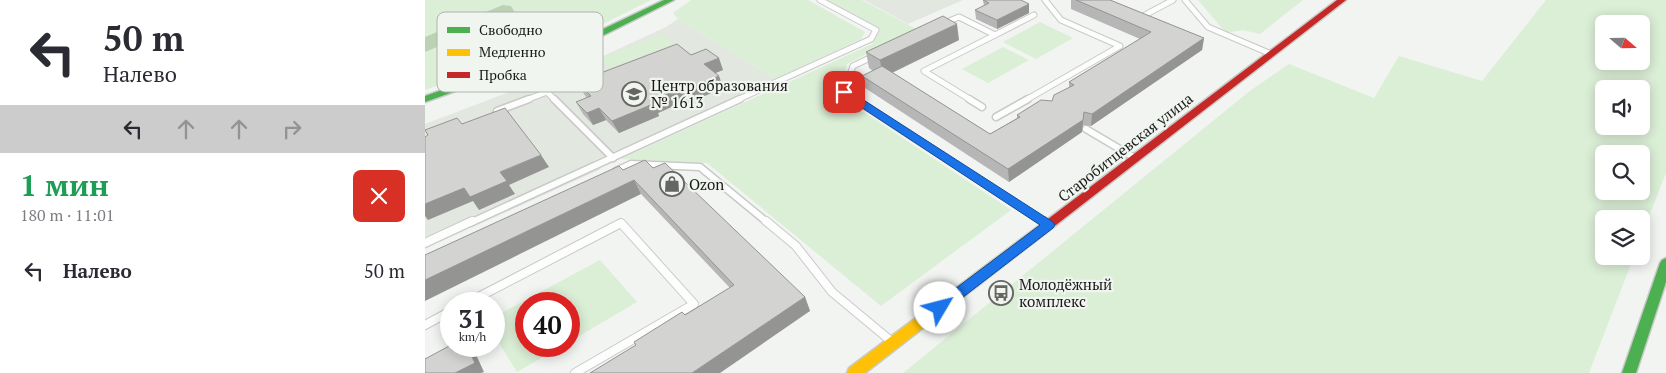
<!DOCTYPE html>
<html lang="ru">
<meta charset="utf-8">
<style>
:root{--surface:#fff;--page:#f7f7f7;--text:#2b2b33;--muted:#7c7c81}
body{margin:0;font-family:"PT Serif",serif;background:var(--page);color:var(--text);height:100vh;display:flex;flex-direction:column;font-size:19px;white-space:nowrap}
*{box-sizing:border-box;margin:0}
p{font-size:16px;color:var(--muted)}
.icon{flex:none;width:28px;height:28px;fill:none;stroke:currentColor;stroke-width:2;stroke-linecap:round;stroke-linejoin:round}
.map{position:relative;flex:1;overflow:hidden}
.details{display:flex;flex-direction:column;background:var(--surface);width:425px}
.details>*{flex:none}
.top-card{background:#fff;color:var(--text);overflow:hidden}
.needle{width:32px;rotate:110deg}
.controls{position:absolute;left:1170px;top:15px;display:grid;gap:10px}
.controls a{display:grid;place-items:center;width:55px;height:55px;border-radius:8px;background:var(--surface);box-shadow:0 2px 12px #0003;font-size:25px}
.speed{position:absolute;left:15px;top:292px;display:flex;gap:10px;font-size:25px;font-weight:700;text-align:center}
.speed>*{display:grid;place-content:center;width:65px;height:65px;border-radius:50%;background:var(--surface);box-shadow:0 2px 12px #0003;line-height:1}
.speed small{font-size:12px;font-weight:400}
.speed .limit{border:8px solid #d22;background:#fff;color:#111}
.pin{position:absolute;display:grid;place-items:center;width:42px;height:42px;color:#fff;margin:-21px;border-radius:10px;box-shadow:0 2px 8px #0006}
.me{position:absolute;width:55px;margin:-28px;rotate:53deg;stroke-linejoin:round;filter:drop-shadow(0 0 4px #0008)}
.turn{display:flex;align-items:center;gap:18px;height:105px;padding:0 20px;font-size:22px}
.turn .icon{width:65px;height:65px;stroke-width:2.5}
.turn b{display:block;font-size:35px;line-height:42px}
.lanes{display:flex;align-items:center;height:48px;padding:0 20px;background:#0003;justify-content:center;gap:25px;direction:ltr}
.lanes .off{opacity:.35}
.round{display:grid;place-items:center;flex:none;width:52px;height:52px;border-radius:8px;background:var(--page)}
.summary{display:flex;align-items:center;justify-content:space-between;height:85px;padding:0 20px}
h1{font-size:30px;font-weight:700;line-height:38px;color:#1e9e55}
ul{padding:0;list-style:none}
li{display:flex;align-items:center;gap:15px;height:65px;padding:0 20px}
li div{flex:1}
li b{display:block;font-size:19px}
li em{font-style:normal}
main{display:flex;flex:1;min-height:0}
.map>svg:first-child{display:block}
.built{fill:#e2e7e0}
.green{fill:#dbeed6;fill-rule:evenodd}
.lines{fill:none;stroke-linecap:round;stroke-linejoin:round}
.river{fill:#bbd3b2;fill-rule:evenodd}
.lane-far2-casing{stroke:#c8cac8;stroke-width:7}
.lane-far1-casing{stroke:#c8cac8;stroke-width:9}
.lane-casing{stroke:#c8cac8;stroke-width:10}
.fast-casing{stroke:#c8cac8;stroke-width:3}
.slow-casing{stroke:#c8cac8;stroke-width:3}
.jam-casing{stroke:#c8cac8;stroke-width:3}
.lane-far2{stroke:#fdfdfd;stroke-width:5}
.lane-far1{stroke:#fdfdfd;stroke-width:6}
.lane{stroke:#fdfdfd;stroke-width:8}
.fast{fill:#4caf50;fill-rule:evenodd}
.slow{fill:#ffc107;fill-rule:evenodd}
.jam{fill:#c62828;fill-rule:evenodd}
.wall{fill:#b5b6b5}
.shaded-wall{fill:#949493}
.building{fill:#d3d4d2;stroke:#949493}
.route{fill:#1a73e8;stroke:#114b97}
.labels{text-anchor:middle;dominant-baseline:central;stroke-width:4.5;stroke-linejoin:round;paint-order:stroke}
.poi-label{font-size:15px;fill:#191a18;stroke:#f1f5f0;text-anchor:start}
.street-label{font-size:15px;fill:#191a18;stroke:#f1f5f0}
.key{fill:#f1f5f0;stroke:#b0b3af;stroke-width:1}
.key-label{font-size:14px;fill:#191a18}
</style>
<main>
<section class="details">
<div class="top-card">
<div class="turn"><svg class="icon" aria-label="left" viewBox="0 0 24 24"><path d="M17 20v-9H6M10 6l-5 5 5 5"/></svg><div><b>50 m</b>Налево</div></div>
<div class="lanes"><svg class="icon" aria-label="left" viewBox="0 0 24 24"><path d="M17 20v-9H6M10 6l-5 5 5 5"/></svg><svg class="icon off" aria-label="ahead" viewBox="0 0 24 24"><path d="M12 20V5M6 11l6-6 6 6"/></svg><svg class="icon off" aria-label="ahead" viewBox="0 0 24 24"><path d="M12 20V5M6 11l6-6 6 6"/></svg><svg class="icon off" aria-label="right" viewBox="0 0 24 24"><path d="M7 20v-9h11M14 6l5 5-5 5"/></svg></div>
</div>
<div class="summary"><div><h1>1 мин</h1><p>180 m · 11:01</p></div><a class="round" style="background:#d93025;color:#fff"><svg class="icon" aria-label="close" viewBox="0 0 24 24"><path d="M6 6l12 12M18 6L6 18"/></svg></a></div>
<ul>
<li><svg class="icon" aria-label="left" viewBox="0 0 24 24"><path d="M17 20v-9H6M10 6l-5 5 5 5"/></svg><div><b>Налево</b></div><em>50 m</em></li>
</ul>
</section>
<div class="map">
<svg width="1241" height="373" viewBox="0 0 1241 373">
<rect width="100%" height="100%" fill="#f2f4f1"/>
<g class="built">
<polygon points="439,0 538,0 483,24"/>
<polygon points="253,19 351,79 168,161 176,169 0,249 0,124 174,58 241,27"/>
</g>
<g class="green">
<polygon points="0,0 226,0 162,32 0,90"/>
<polygon points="266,0 383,0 440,32 436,39 351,79 253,19 248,13"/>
<polygon points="402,0 437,0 491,29 422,64 413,95 586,210 456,306 282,163 196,159 447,44 455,30"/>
<polygon points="773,0 878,0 835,34 818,30 801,33"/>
<path d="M 1121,0 L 1241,0 L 1241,173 L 1216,237 L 1216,219 L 1179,219 L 1179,256 L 1209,256 L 1164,373 L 478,373 L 826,90 L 864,64 L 949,98 L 974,56 L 1057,81 ZM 1179,24 L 1216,24 L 1216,61 L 1179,61 ZM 1179,89 L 1216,89 L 1216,126 L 1179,126 ZM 1179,154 L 1216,154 L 1216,191 L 1179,191 Z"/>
<polygon points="615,22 648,38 611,59 578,42"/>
<polygon points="237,34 249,43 185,68 173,59"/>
<polygon points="578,47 604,60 563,83 537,69"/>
<polygon points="175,260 212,302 144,342 144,304 101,304 101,346 137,346 92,372 69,335 69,317"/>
</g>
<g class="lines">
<polygon class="river" points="78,5 86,6 89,11 86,16 0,52 0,37"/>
<defs>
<g id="lane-far2">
<polyline points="760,0 783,27 846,54"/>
<polyline points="720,15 748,0"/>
<polyline points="519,23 534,17 570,35 499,71 546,100"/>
<polyline points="570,35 609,15"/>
<polyline points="101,100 122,92 130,100"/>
<polyline points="312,100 446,39 451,30 395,0"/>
<polyline points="431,100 419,92 428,66 449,56"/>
<polyline points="601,100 695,46 636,20 620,0"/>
</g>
<g id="lane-far1">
<polyline points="129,99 188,158"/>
<polyline points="430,99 620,223"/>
<polyline points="544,99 557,107"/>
<polyline points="72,111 104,99"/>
<polyline points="571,117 603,99"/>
<polyline points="661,129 710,158"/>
<polyline points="191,171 206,164 275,167 343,223"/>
<polyline points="45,223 315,99"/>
</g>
<g id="lane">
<polyline points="341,221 371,246 407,292 466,341"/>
<polyline points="619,221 621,223"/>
<polyline points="0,243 47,221"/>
<polyline points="40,304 196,223 269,304 150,373"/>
<polyline points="0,325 26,311"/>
</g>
<g id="fast">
<polygon points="239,0 249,0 159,45 0,102 0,96 153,41"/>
<polygon points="1241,258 1241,282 1211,373 1197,373 1235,263 1237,260"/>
</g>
<polygon id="slow" points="627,218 631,219 633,222 631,225 440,373 422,373 424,368 623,219"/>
<polygon id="jam" points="912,0 921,0 631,225 623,225 621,222 623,219"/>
</defs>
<use href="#lane-far2" class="lane-far2-casing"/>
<use href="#lane-far1" class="lane-far1-casing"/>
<use href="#lane" class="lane-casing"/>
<use href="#fast" class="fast-casing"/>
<use href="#slow" class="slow-casing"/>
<use href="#jam" class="jam-casing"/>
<use href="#lane-far2" class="lane-far2"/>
<use href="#lane-far1" class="lane-far1"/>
<use href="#lane" class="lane"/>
<use href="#fast" class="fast"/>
<use href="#slow" class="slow"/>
<use href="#jam" class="jam"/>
</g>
<g class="wall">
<polygon points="558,0 604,13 572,29 551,19 550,10 559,6"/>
<polygon points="646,0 685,0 779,38 777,50 666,126 658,125 657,132 584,182 440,88 437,76 448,71 444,68 441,52 534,40 467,73 565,134 592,118 592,115 627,101 644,88 644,82 715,39 646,9"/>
<polygon points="266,55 298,70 290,73 294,76 298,88 263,103 260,101 233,113 234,116 194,133 181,120 168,125 158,114 151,102 162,98 159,94 152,82"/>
<polygon points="228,168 380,297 385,311 260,315 305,288 216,194 198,170"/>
</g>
<g class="shaded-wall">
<polygon points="604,4 604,13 572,29 572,20"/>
<polygon points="532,24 534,40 458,77 455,60"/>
<polygon points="779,38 777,50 666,126 667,114"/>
<polygon points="294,58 298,70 283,76 279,64"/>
<polygon points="294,76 298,88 263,103 257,91"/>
<polygon points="255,89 260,101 233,113 234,116 194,133 187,121 226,101"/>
<polygon points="174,108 181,120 168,125 162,113"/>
<polygon points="659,112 657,132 584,182 583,169"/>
<polygon points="116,155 124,167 84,185 90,194 54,210 48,201 3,220 0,216 0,204"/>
<polygon points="209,180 216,194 0,301 0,280"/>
<polygon points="380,297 385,311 295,373 267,373"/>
<polygon points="42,346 46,346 48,348 59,372 56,373 30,373"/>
</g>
<g class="building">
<polygon points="558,0 596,0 604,4 572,20 550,10 564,3"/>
<polygon points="651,0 685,0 779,38 667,114 659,112 658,120 583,169 437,76 457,66 565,134 595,117 592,115 616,100 627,101 629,95 649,85 644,82 726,32"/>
<polygon points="518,16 532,24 455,60 441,52"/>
<polygon points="252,44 266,55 281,49 294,58 279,64 294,76 257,91 255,89 226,101 228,104 187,121 174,108 162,113 151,102 166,96 152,82"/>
<polygon points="80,108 116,155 75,172 82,181 45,197 39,188 0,204 0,137 3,135 0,130 32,118 37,124"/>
<polygon points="220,160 228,168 240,163 380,297 267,373 165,373 211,345 209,342 257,312 260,315 309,285 209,180 0,280 0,255 194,166 198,170"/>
<polygon points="26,345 26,346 42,346 50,363 30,373 0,373 0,359"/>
</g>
<polygon class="route" points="416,90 423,90 628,222 630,225 628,228 520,311 510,311 508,308 510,304 615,225 416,94"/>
<defs>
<symbol id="school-ring" viewBox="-11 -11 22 22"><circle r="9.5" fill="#f1f5f0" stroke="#656664" stroke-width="1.5"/><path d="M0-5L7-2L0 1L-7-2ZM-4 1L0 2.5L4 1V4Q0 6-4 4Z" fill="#656664"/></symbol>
<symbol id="shop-ring" viewBox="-11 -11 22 22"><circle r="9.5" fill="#f1f5f0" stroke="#656664" stroke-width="1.5"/><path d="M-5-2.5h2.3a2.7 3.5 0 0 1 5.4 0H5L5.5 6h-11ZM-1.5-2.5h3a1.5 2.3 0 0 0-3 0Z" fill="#656664"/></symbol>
<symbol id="bus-ring" viewBox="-11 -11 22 22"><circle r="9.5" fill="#f1f5f0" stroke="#656664" stroke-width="1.5"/><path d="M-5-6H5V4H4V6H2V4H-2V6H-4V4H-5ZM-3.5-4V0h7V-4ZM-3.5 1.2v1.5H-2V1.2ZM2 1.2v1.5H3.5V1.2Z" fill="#656664"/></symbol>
</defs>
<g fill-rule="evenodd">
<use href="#school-ring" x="195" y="80" width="28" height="28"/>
<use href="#shop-ring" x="233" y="170" width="28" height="28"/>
<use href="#bus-ring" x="562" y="279" width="28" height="28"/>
</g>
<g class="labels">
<g class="poi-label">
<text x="226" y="85">Центр образования<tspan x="226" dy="17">№ 1613</tspan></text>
<text x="264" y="184">Ozon</text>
<text x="594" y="284">Молодёжный<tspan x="594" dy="17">комплекс</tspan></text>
</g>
<g class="street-label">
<text transform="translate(700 147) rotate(-38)">Старобитцевская улица</text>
</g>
</g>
<rect x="12" y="12" width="166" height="80" rx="8" class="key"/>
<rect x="22" y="27" width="23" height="6" fill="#4caf50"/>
<rect x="22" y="49" width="23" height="7" fill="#ffc107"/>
<rect x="22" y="72" width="23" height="6" fill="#c62828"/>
<g class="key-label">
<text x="54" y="35">Свободно</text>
<text x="54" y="57">Медленно</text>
<text x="54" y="80">Пробка</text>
</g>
</svg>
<div class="controls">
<a><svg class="needle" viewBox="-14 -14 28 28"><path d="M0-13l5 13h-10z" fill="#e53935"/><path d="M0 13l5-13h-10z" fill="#7c7c81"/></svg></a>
<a><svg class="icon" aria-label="sound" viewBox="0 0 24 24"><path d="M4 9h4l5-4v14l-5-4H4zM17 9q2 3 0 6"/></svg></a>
<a><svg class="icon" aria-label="search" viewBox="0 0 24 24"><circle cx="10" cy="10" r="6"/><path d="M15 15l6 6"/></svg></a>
<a><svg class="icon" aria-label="layers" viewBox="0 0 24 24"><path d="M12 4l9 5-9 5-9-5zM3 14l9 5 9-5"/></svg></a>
</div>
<div class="speed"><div>31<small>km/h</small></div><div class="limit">40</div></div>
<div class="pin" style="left:419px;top:92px;background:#d93025"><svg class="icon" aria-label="arrive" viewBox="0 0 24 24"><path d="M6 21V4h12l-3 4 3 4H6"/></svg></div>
<svg class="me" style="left:515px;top:308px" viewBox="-20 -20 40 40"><circle r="19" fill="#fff"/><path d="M0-13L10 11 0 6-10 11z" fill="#1a73e8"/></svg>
</div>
</main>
